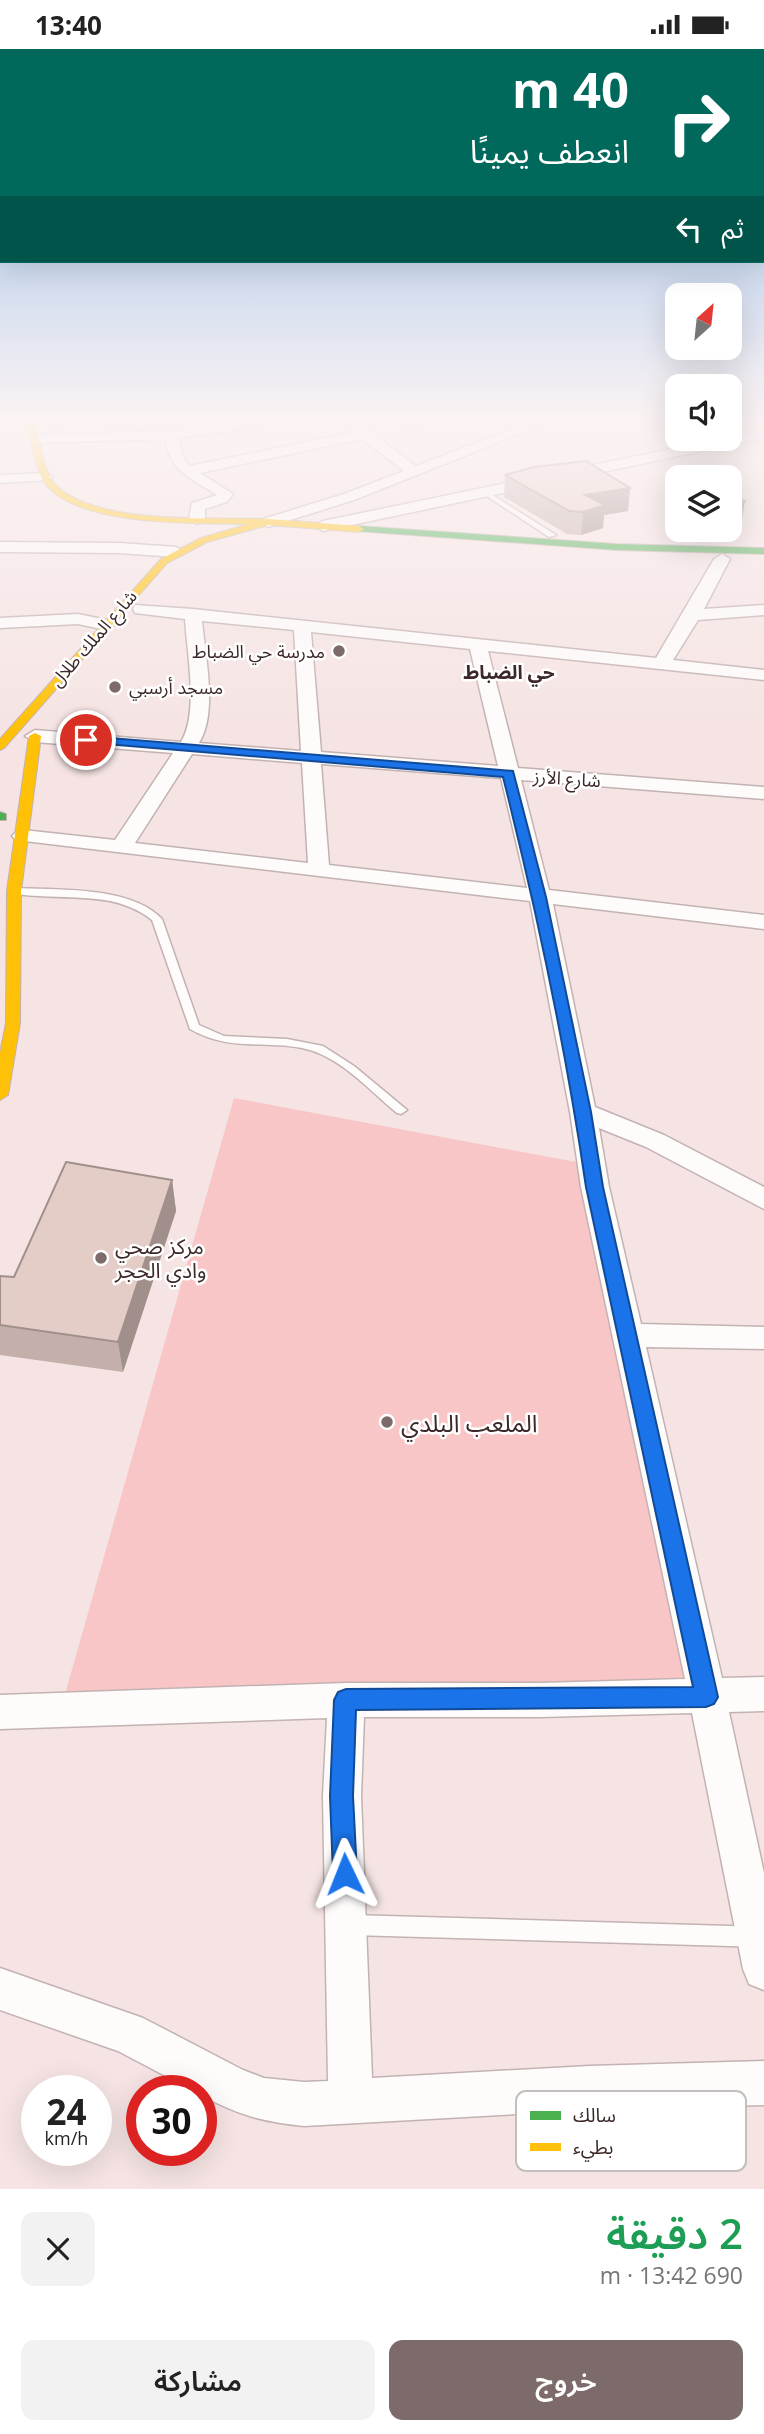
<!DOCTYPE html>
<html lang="ar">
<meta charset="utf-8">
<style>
:root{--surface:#fff;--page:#f2f2f2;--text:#222;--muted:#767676;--accent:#7d6a6a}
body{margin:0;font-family:"Open Sans","Noto Sans Arabic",sans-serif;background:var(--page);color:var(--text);direction:rtl;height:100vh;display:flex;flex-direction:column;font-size:26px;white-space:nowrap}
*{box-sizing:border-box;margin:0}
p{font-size:23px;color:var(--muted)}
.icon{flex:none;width:38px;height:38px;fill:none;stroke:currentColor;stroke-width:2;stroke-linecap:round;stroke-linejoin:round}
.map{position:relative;height:2140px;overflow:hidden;direction:ltr}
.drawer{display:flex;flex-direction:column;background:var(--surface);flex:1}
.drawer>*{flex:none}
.banner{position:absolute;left:0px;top:0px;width:765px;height:214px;box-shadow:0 7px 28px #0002;direction:rtl;background:#00695c;color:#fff;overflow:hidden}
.needle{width:46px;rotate:27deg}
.buttons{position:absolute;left:665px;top:234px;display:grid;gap:14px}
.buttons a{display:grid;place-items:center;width:77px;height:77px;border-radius:14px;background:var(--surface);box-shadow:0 7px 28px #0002;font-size:35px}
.speed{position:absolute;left:21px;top:2026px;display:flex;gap:14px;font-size:35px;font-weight:700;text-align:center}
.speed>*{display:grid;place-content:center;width:91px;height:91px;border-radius:50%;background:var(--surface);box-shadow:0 7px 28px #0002;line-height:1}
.speed small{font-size:18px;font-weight:400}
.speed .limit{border:10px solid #d22;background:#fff;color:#111}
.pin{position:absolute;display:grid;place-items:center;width:60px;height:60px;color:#fff;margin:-30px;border:4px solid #fff;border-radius:50%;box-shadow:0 2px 7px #0007}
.me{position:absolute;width:77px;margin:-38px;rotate:358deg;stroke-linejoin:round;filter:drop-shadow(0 0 5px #0008)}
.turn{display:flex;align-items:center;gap:24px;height:147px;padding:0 21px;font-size:32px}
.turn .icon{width:91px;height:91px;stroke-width:2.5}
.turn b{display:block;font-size:49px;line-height:60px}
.then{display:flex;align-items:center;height:66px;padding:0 21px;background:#0003;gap:14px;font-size:26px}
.round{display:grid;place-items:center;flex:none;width:74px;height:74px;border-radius:14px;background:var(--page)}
.overview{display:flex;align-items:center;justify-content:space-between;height:119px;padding:0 21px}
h1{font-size:42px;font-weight:600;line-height:52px;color:#1e9e55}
.action{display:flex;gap:14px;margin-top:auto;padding:14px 21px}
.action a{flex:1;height:80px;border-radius:14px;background:var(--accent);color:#fff;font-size:28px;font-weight:600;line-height:80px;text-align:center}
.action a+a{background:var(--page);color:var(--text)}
.status{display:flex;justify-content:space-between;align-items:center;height:49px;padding:0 35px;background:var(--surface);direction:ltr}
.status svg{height:19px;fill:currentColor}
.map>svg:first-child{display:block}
.green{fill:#f8c6c6}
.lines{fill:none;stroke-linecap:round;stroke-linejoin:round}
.lane-casing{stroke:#c3b2b2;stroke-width:3}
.street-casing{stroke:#c3b2b2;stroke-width:3}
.fast-casing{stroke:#c3b2b2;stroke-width:2}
.slow-casing{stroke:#c3b2b2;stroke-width:2}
.lane{fill:#fefbfb;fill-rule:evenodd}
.street{fill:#fefbfb;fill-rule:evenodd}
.fast{fill:#4caf50;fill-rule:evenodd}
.slow{fill:#ffc107;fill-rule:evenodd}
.wall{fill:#c4afab}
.shaded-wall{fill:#a08f8b}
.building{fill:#e4ccc7;stroke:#a08f8b;stroke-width:2}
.route{fill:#1a73e8;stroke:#114b97;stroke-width:2}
.poi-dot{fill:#7d6a6a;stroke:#fff;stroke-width:2.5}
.labels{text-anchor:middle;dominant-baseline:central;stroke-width:5;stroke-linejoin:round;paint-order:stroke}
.far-street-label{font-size:18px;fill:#3c2828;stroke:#fff}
.far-poi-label{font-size:18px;fill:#3c2828;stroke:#fff;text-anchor:end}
.far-neighbourhood-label{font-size:19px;font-weight:bold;fill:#3c2828;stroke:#fff}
.poi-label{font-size:21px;fill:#3c2828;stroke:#fff;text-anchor:start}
.near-poi-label{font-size:24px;fill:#3c2828;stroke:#fff;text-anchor:start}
.key{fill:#fff;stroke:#c4bebe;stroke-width:2}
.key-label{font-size:19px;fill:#3c2828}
</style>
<div class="status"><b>13:40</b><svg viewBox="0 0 49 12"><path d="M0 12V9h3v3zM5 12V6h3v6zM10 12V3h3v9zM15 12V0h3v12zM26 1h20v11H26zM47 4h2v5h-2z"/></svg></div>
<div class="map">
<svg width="764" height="2140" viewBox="0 0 764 2140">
<rect width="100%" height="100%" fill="#f6e4e4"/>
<polygon class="green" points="234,1049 576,1113 689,1634 65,1645"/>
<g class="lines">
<defs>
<g id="lane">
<polygon points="67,374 61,377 54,391 50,391 56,375"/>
<polygon points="482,442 486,442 556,486 549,488 482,444"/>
<path d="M 15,839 C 58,841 131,837 162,870 L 199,976 L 224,987 L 287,990 L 323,997 L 354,1017 L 407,1061 L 401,1065 L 397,1064 C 369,1041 339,1006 302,999 C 261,991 231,1003 190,980 L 152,871 C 113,839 58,853 11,844 L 10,842 Z"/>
<polygon points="351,1866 764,1878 764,1898 351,1886 344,1883 341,1876 344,1869"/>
</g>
<g id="street">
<path d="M 224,374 L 262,374 L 256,378 L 179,389 L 184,410 L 190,417 L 354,383 L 347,374 L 360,374 L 369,382 L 396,374 L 423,374 L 376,387 L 416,417 L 527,374 L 547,374 L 354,451 L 268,478 L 260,473 L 263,470 L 344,445 L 404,422 L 362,390 L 200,424 L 233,445 L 227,453 L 205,460 L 205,470 L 197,475 L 189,470 L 192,454 L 217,446 C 193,430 169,423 166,390 L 37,394 L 30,390 L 37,386 L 172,382 Z"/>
<polygon points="764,381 764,389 323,482 315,477 323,472 719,390 730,390 730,388"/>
<polygon points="46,424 53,428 51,431 0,434 0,426"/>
<polygon points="0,493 119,494 176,498 184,503 176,508 119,504 0,503"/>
<path d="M 722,505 L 730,510 L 704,560 L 764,556 L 764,566 L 698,571 L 673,611 L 764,621 L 764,631 L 488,602 L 518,719 L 764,738 L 764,750 L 521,731 L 549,841 L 764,866 L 764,880 L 553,855 L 595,1058 L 664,1086 L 764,1138 L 764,1160 L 646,1098 L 599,1079 L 609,1138 L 641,1275 L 764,1278 L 764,1300 L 646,1298 L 722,1629 L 764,1628 L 764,1662 L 729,1663 L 764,1824 L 764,1941 L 749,1935 L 743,1920 L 692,1664 L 540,1668 L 364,1668 L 361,1747 L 372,2029 L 589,2017 L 764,2012 L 764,2056 L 589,2061 L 304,2077 C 263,2073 238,2066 201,2046 L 201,2042 L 194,2042 L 118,2002 L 0,1961 L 0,1919 L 143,1969 L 243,2021 L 264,2029 L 304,2033 L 328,2032 L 323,1747 L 327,1669 L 0,1680 L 0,1646 L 346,1634 L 540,1634 L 685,1630 L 581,1138 L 570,1063 L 530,852 L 16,791 L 12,787 L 16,783 L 23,781 L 115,791 L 173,704 L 35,693 L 25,687 L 35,681 L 181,693 C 199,664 187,603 185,570 L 135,564 L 133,560 L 135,556 L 193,560 L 656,609 L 714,510 ZM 202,572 L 294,581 L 301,702 L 199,694 C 218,664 205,606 202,572 ZM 311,583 L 470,600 L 498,717 L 321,703 ZM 192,705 L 302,714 L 308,814 L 135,794 ZM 321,715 L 501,729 L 527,839 L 329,816 Z"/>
<polygon points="78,565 112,572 115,576 106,581 78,575 0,579 0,569"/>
</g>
<g id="fast">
<polygon points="359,477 617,495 764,499 764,505 617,501 356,482 356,478"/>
<polygon points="0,763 6,765 6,771 0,771"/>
</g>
<g id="slow">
<path d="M 26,374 L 34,374 C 39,389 45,425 55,435 C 95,477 212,468 268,470 C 298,472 329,475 359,477 L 364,480 L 359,483 L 268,476 L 207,493 L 167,514 L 4,699 L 0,701 L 0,690 L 161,510 L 201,489 L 249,475 C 197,474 82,478 46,436 C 37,425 31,390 26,374 Z"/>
<polygon points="35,684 41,687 21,842 20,974 8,1046 0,1051 0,1004 6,974 7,842 29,687"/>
</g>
</defs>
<use href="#lane" class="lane-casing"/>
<use href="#street" class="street-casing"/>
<use href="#fast" class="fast-casing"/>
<use href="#slow" class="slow-casing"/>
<use href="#lane" class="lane"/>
<use href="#street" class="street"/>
<use href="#fast" class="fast"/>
<use href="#slow" class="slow"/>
</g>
<g class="wall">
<polygon points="505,426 630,439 628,462 604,466 603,479 581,486 567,485 504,448"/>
<polygon points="690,481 729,481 718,491 690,487"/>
<polygon points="172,1131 176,1162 123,1323 0,1306 0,1227 14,1228"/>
</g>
<g class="shaded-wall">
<polygon points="630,439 628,462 604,466 603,479 581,486 585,446"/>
<polygon points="745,452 742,470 730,481 730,465"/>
<polygon points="720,481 729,481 718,491"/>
<polygon points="172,1131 176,1162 123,1323 118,1293"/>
</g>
<g class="building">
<polygon points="586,412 630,439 585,446 605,456 583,463 569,462 505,426 534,418"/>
<polygon points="730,448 745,452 730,465"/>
<polygon points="66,1113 172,1131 118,1293 0,1276 0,1227 14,1228"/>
</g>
<linearGradient id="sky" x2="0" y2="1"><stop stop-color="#8eb8ea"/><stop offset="0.55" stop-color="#fbf3f3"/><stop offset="1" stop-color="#fbf3f3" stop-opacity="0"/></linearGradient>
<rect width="764" height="674" fill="url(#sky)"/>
<path class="route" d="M 86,687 L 513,722 L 546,848 L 591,1063 L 603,1138 L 718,1648 L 714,1655 L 706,1658 L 356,1661 L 353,1747 L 357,1825 L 354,1833 L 345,1837 L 337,1833 L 333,1825 L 330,1747 L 334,1651 L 338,1643 L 346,1640 L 693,1638 L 586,1138 C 566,1000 537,863 503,728 L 82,693 L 82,688 Z"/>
<g class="poi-dot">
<circle cx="339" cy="602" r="7"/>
<circle cx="115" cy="638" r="7"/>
<circle cx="101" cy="1209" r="7"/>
<circle cx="387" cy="1373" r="7"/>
</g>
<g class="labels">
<g class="far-street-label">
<text transform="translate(93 589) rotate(-49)">شارع الملك طلال</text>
<text transform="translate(567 729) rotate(4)">شارع الأرز</text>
</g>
<g class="far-poi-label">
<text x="325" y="602">مدرسة حي الضباط</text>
<text x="129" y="638" text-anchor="start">مسجد أرسبي</text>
</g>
<g class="far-neighbourhood-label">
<text x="509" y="623">حي الضباط</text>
</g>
<g class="poi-label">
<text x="115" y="1197">مركز صحي<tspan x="115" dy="24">وادي الحجر</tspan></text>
</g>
<g class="near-poi-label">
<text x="401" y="1373">الملعب البلدي</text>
</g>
</g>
<rect x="516" y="2042" width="230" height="80" rx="10" class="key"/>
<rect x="530" y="2062" width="31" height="9" fill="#4caf50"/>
<rect x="530" y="2094" width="31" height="8" fill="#ffc107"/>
<g class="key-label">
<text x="573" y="2073">سالك</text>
<text x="573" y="2105">بطيء</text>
</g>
</svg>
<div class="buttons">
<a><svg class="needle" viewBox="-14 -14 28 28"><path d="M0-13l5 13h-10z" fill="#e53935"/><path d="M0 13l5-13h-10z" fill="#767676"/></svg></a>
<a><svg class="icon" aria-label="sound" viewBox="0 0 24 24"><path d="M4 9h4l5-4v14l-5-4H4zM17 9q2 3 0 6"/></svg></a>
<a><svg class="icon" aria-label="layers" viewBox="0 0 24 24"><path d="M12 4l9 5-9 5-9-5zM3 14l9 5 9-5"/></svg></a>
</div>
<div class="speed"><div>24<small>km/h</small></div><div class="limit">30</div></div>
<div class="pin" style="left:86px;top:691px;background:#d93025"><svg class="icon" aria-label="arrive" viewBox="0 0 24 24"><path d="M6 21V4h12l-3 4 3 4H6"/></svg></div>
<svg class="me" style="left:345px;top:1825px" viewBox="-20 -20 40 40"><path d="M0-17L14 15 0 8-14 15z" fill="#1a73e8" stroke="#fff" stroke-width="4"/></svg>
<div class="banner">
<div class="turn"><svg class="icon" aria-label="right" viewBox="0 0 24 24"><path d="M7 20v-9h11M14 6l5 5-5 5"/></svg><div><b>40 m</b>انعطف يمينًا</div></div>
<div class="then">ثم<svg class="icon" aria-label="left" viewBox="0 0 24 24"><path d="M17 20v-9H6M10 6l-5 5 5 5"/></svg></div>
</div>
</div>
<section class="drawer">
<div class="overview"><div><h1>2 دقيقة</h1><p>690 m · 13:42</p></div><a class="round"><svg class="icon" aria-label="close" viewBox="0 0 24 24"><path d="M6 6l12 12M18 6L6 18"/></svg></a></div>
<div class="action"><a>خروج</a><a>مشاركة</a></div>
</section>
